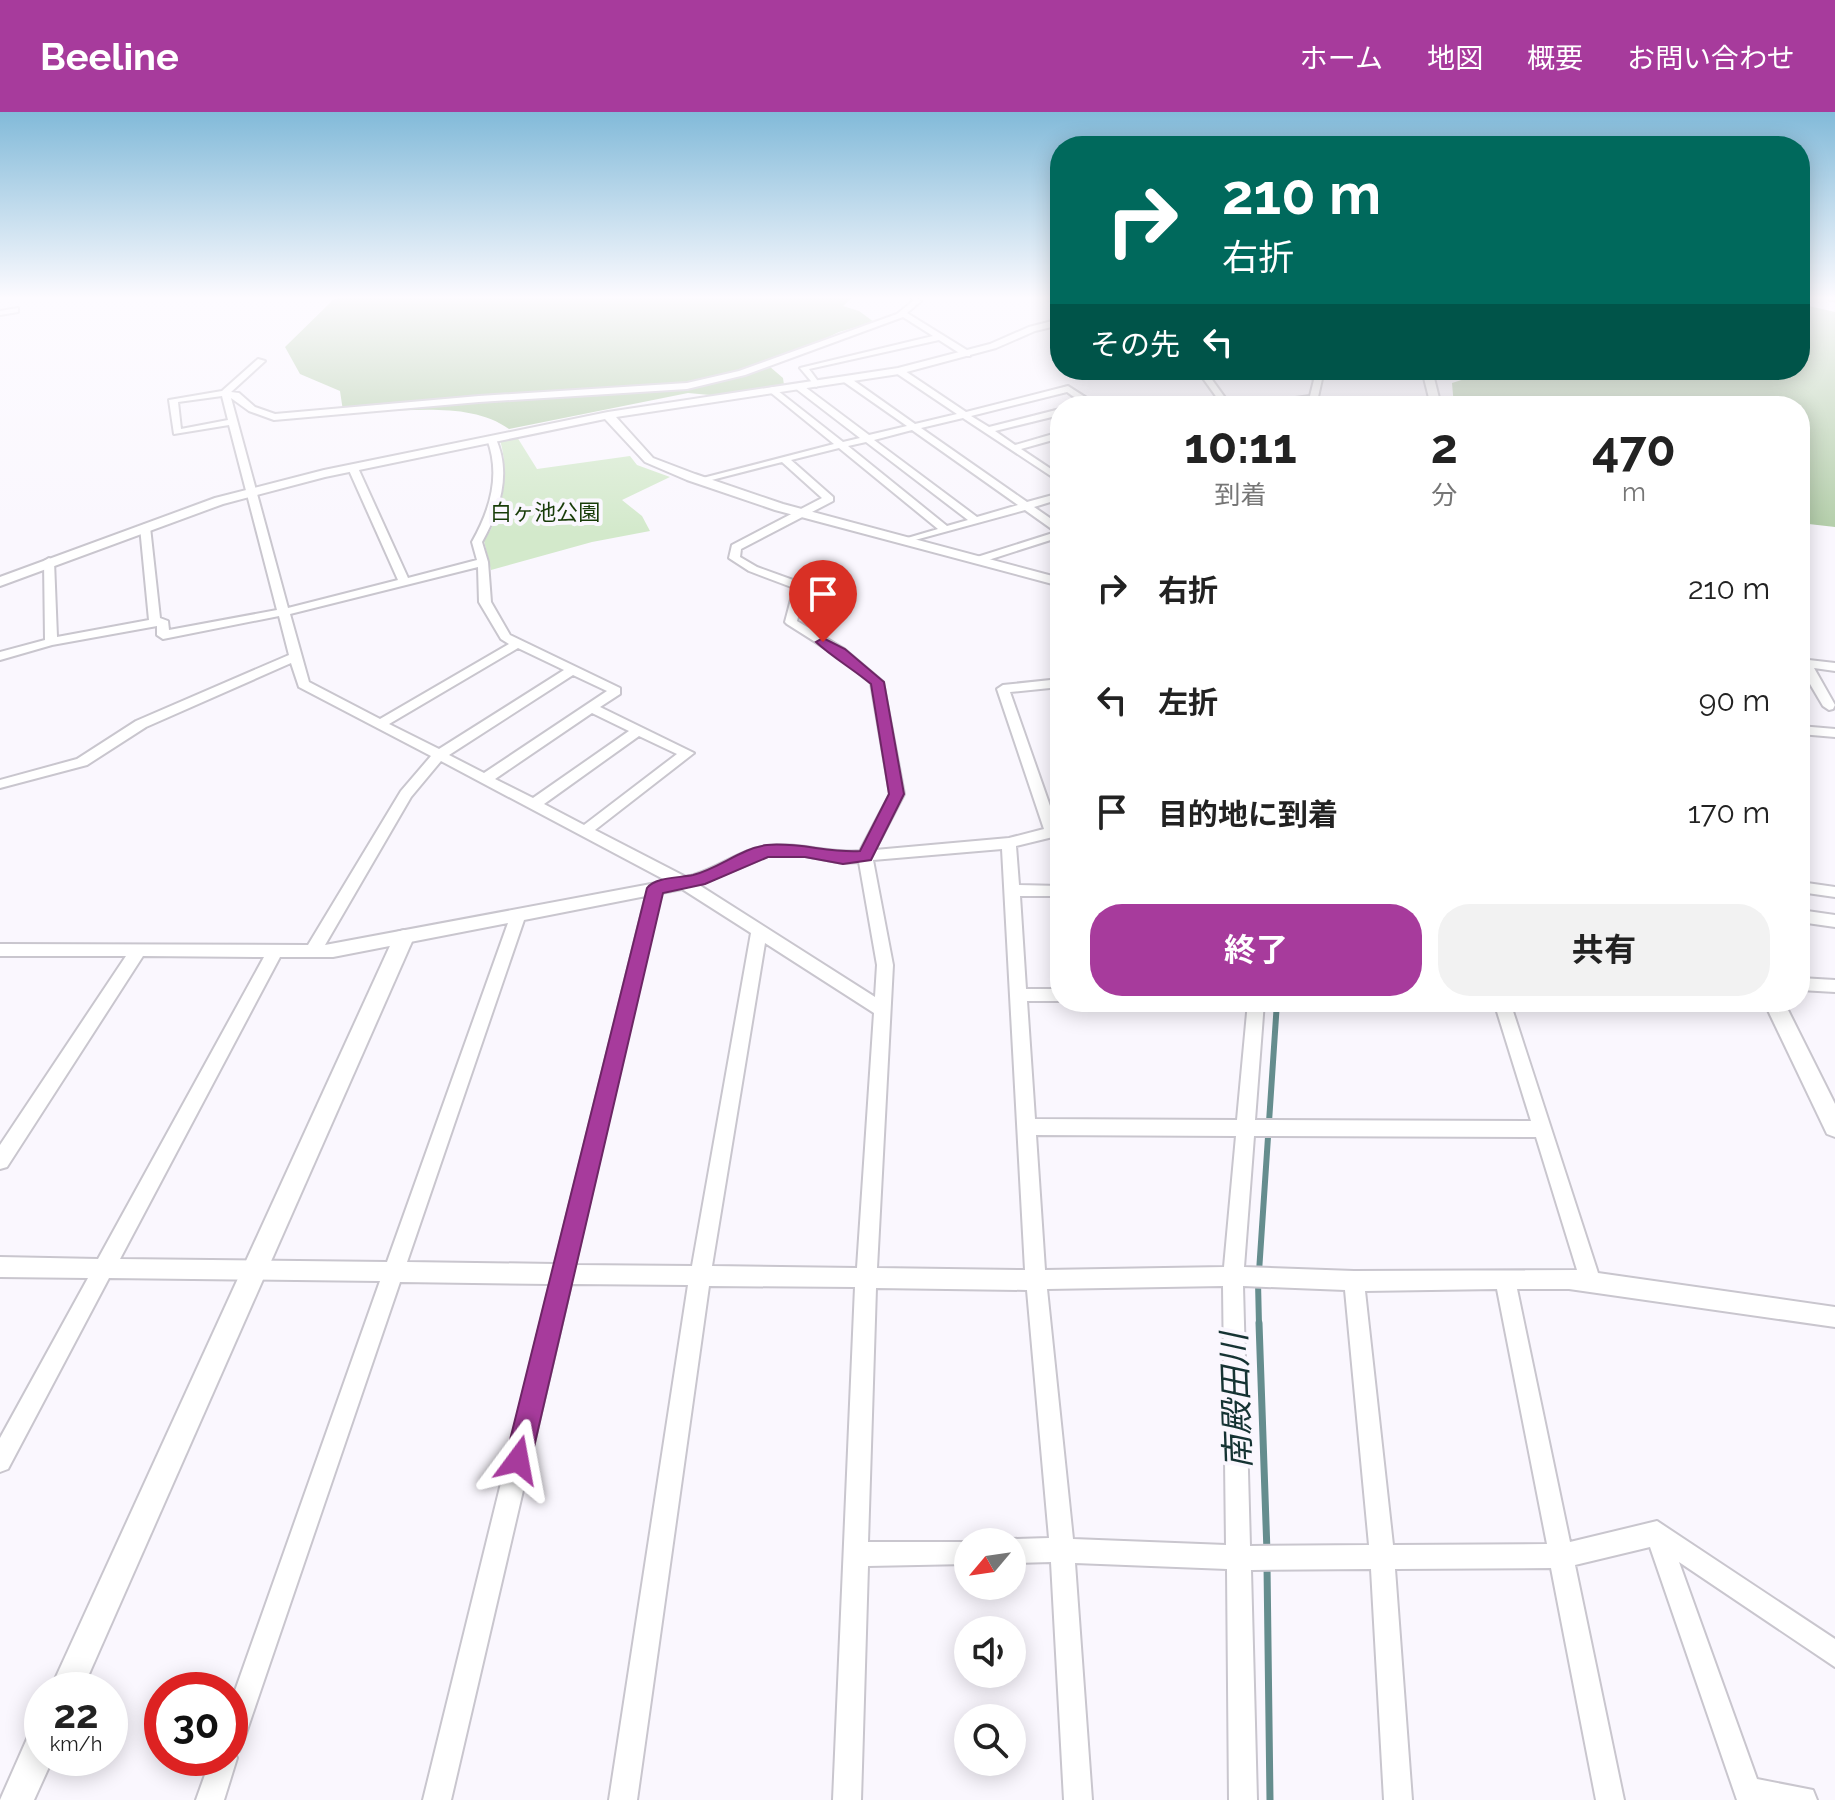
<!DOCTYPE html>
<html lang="ja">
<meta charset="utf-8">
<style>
:root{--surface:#fff;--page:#f2f2f2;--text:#222;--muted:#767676;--accent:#a73b9c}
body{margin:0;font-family:Raleway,"Noto Sans JP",sans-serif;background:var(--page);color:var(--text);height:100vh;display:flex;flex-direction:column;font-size:30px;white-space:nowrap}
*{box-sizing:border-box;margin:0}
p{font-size:26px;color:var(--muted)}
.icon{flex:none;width:44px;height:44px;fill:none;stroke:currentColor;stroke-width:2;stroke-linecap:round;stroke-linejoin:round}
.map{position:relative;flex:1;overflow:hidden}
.side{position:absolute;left:1050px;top:284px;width:760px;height:616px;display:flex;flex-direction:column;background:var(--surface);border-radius:32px;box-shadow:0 4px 20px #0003}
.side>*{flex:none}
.top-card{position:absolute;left:1050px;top:24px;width:760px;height:244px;border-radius:32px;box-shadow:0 4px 20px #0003;background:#00695c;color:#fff;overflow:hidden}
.needle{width:52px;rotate:241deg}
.fabs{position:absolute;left:954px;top:1416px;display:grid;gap:16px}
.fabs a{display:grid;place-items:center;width:72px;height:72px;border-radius:50%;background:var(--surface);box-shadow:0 4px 20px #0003;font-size:40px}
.speed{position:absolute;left:24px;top:1560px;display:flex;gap:16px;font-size:40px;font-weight:700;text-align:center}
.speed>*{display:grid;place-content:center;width:104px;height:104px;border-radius:50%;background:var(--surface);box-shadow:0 4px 20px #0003;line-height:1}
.speed small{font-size:20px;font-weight:400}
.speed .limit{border:12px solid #d22;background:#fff;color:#111}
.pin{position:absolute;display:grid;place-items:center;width:68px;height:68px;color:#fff;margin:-82px -34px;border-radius:50% 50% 50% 0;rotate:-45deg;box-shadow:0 0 8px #0007}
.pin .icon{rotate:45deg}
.me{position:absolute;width:88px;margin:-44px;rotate:13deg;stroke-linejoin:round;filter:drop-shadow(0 0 6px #0008)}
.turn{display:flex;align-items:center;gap:28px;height:168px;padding:0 40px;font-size:36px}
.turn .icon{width:104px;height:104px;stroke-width:2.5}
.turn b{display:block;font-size:56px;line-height:68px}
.then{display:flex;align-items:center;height:76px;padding:0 40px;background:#0003;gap:16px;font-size:30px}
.eta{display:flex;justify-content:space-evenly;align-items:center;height:136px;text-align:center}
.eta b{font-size:48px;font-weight:700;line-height:56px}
.button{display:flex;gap:16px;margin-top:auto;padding:16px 40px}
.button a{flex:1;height:92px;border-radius:32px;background:var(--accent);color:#fff;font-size:32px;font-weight:700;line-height:92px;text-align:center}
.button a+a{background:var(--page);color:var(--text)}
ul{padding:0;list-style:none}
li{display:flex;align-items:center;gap:24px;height:112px;padding:0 40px}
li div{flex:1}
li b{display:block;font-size:30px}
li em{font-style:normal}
header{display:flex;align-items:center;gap:48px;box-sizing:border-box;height:112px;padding:0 40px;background:var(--accent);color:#fff}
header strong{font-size:38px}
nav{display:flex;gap:44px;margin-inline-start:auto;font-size:28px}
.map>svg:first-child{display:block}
.green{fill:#d3e9cb}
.forest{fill:#b2cda8}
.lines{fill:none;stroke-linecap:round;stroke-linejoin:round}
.stream-far1{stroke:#658d8e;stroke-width:6}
.stream{stroke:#658d8e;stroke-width:7}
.minor-casing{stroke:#c9c6ce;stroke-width:4}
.tertiary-casing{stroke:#c9c6ce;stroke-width:4}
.minor{fill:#fff;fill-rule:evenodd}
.tertiary{fill:#fff;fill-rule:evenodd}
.route{fill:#a73b9c;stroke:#6d2665;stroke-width:2}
.labels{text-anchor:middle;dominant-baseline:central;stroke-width:8;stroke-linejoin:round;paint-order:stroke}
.far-park-label{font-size:22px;fill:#183c08;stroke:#faf7fe}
.near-water-label{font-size:34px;font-style:italic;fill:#153333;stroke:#faf7fe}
</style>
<header>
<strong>Beeline</strong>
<nav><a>ホーム</a><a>地図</a><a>概要</a><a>お問い合わせ</a></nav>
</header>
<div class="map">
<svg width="1835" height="1688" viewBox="0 0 1835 1688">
<rect width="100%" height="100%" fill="#faf7fe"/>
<path class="green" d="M 517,325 L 537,357 L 630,344 L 637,353 L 670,365 L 622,388 L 642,404 L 650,419 L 592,430 L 491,458 L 484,429 C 503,400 510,362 500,328 Z"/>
<g class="forest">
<path d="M 340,186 L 852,186 L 843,194 L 859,199 L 874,210 L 839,220 L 769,254 L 783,266 L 784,273 L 721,284 L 688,281 L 509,317 C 475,292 422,298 380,299 C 366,300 357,304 343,299 L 340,279 L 300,262 L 285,235 L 334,187 Z"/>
<polygon points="1800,192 1835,200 1835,415 1800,411 1800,294 1454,294 1452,271 1471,265 1462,258 1800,258"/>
</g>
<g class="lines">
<g class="stream-far1">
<polyline points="1259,1160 1277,890"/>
<polyline points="1258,1170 1259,1213"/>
</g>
<g class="stream">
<polyline points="1259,1211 1267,1440"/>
<polyline points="1267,1454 1270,1688"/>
</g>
<defs>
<g id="minor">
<path d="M 912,186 L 918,186 L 921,189 L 907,201 L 970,240 L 970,244 L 964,244 L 939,228 L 809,257 L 820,272 L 816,275 L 800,256 L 933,224 L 903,205 L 745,263 L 687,277 L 479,290 L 274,308 L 249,299 L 231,286 L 288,496 L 398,468 L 348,356 L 350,354 L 358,356 L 408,466 L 477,448 L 472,430 C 490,398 501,363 487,327 L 495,325 C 512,360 500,398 482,430 L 488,450 L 491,490 L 510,523 L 620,576 L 620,582 L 600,595 L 694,641 L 595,718 L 686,765 C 713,760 740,737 767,734 C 799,730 829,742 860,739 L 890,682 L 871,571 L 836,543 L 787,512 L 785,510 L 794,476 L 749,459 L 729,446 L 732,433 L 822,386 L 782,350 L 700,371 L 695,368 L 834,332 L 770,280 L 770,276 L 773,275 L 843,330 L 860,326 L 795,276 L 795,272 L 801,272 L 869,323 L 907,314 L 844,270 L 844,266 L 850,266 L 915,312 L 957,302 L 896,261 L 896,257 L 902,257 L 966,300 L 1068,274 L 1096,292 L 1097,294 L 1087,294 L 1067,280 L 971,304 L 989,315 L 1060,297 L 1060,303 L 995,319 L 1015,333 L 1060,320 L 1060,326 L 1021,337 L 1060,363 L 1060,370 L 963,306 L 921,316 L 1027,390 L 1060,381 L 1060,387 L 1034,395 L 1060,413 L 1060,425 L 982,450 L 974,450 L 974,446 L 1056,420 L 1025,398 L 904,431 L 904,427 L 938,417 L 839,336 L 791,348 L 833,385 L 833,389 L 741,437 L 740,445 L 757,455 L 804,472 L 806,474 L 797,509 L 844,537 L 883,570 L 904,682 L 875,738 L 1009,726 L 1044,717 L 997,577 L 1003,573 L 1060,567 L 1060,575 L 1010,580 L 1057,714 L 1060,713 L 1060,723 L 1057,724 L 1016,734 L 1019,773 L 1060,774 L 1060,784 L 1020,784 L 1026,877 L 1060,877 L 1060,889 L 1027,889 L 1035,1007 L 1237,1008 L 1248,890 L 1264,890 L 1255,1008 L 1531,1009 L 1494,890 L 1510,890 L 1598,1161 L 1835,1195 L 1835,1215 L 1569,1177 L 1517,1177 L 1570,1430 L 1657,1409 L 1835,1527 L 1835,1555 L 1679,1450 L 1757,1667 L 1813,1678 L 1817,1688 L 1737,1688 L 1650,1435 L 1575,1453 L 1624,1688 L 1596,1688 L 1551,1456 L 1395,1457 L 1412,1688 L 1384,1688 L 1371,1457 L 1251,1458 L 1257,1688 L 1229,1688 L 1227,1457 L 1075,1451 L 1092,1688 L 1064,1688 L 1051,1450 L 1012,1451 L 1012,1430 L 1005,1430 L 1012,1427 L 1049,1426 L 1027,1178 L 876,1176 L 868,1430 L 973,1430 L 968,1430 L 968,1452 L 868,1454 L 861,1688 L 833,1688 L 855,1175 L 709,1174 L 637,1688 L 609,1688 L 688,1173 L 571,1172 L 451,1688 L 423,1688 L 550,1172 L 400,1170 L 243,1630 L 239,1639 L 235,1641 L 237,1646 L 224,1688 L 196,1688 L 211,1646 L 230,1646 L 230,1593 L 380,1169 L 109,1166 L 8,1357 L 0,1360 L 0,1326 L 88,1166 L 0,1165 L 0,1145 L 98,1147 L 264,845 L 143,844 L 7,1055 L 0,1057 L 0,1033 L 126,844 L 0,844 L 0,832 L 308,833 L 401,679 L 431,644 L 299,575 L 291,551 L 146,615 L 87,653 L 0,676 L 0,668 L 77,647 L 136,609 L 289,543 L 279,504 L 163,527 L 157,523 L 157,514 L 52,533 L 0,548 L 0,540 L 45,528 L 44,449 L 49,446 L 54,449 L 57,525 L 149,508 L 140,415 L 145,412 L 150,415 L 160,506 L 168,509 L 169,518 L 277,498 L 229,313 L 174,322 L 169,288 L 222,279 L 258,247 L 265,249 L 231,280 L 239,281 L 255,295 L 275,302 L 479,284 L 687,271 L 739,259 L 897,202 L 913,189 ZM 222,284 L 228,308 L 181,317 L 178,290 ZM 912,318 L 1018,393 L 977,405 L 874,328 ZM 866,330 L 968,408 L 947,414 L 848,334 ZM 478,455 L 479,490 L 501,527 L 509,532 L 380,607 L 309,570 L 290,502 ZM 518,536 L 564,558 L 439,637 L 389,612 ZM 573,563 L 607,579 L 484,661 L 449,643 ZM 592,601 L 629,619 L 533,686 L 495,667 ZM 639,624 L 677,642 L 584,713 L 544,692 ZM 441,649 L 667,769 L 325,833 L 411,685 ZM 1002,737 L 1025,1158 L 877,1156 L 893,853 L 873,748 ZM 768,744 L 805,744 L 843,751 L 859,750 L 877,853 L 875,885 L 699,773 ZM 682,777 L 751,821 L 692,1154 L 575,1153 L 661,781 ZM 646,784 L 555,1152 L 407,1150 L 524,808 ZM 508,811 L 387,1150 L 120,1147 L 280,845 L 333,845 ZM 765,831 L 874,901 L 857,1156 L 712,1154 ZM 1036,1023 L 1236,1024 L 1224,1155 L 1045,1158 ZM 1254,1024 L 1536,1025 L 1577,1158 L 1354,1159 L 1244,1155 ZM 1223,1174 L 1226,1433 L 1073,1427 L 1047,1177 ZM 1243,1174 L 1345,1178 L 1369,1433 L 1250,1434 ZM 1497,1177 L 1547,1432 L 1393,1433 L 1365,1179 Z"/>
<polygon points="1048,186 1060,186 1060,190 1049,188"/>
<polygon points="1829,186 1835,186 1835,188 1830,188"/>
<polygon points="18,196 18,200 0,203 0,199"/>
<polygon points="1197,258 1205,258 1231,294 1223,294"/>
<polygon points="1304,258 1313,258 1322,267 1316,294 1308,294 1309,289 1292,290 1288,287 1310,284 1314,268"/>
<polygon points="1800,547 1835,551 1835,559 1814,556 1835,593 1833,597 1829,598 1823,594 1800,555"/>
<polygon points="1800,614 1835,617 1835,625 1800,622"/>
<polygon points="1800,770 1835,775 1835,785 1800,780"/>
<polygon points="1800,798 1835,803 1835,815 1800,810"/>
<polygon points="1800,866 1835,868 1835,880 1800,878"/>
</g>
<g id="tertiary">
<polygon points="1060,207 1060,213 1035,219 996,236 899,262 616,305 653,346 695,362 783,392 1060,466 1060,474 775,398 687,368 645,350 605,307 325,365 223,392 0,474 0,465 215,386 324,358 608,300 898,256 990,232 1029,215"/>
<polygon points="1413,258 1426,258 1433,262 1441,294 1431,294 1424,266"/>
<polygon points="404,818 411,820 414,825 82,1578 50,1578 394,825 397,820"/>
<polygon points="1764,890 1784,890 1835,992 1835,1025 1827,1022"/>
<polygon points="42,1615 42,1646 53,1646 34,1688 0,1688 30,1620"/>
</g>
</defs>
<use href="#minor" class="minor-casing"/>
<use href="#tertiary" class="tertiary-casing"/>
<use href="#minor" class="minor"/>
<use href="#tertiary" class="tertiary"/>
</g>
<linearGradient id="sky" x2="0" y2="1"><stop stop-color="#82bad9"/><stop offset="0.44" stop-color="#fdfbff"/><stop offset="1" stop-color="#fdfbff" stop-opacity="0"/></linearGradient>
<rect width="1835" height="422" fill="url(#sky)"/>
<path class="route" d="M 823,526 L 845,537 L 884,570 L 904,682 L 871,748 L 843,752 L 805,745 L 768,745 L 705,772 L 663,781 L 531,1348 L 527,1357 L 518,1361 L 509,1357 L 505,1348 L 647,776 C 655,765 679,766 693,763 C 718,757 742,736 767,733 C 799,730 829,741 860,739 L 889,682 L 871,572 C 853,557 832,545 816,530 Z"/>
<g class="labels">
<g class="far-park-label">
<text x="545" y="400">白ヶ池公園</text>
</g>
<g class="near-water-label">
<text transform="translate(1236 1289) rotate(-92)">南殿田川</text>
</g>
</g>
</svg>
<div class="fabs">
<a><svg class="needle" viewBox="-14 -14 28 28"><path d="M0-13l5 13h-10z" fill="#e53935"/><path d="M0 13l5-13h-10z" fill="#767676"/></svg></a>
<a><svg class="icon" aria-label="sound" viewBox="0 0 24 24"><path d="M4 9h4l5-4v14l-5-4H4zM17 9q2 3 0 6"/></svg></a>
<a><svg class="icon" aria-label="search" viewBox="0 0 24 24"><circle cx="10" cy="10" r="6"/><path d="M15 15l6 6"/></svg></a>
</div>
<div class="speed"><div>22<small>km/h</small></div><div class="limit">30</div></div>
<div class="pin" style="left:823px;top:530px;background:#d93025"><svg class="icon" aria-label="arrive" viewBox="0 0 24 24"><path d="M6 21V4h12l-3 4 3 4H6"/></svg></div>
<svg class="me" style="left:518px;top:1348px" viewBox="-20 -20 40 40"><path d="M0-17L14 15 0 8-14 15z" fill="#a73b9c" stroke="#fff" stroke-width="4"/></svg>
<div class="top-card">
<div class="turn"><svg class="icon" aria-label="right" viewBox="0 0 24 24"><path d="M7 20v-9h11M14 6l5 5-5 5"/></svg><div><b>210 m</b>右折</div></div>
<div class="then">その先<svg class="icon" aria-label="left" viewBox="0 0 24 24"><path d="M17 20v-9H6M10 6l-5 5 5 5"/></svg></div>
</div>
<section class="side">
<div class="eta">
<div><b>10:11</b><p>到着</p></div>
<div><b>2</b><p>分</p></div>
<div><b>470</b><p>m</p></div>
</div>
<ul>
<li><svg class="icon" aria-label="right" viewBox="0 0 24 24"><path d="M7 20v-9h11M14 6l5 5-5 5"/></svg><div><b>右折</b></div><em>210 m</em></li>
<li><svg class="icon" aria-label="left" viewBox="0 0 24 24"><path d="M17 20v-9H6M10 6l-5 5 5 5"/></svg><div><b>左折</b></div><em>90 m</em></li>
<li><svg class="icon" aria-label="arrive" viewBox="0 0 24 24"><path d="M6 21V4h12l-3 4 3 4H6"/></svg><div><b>目的地に到着</b></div><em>170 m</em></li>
</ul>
<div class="button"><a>終了</a><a>共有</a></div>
</section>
</div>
